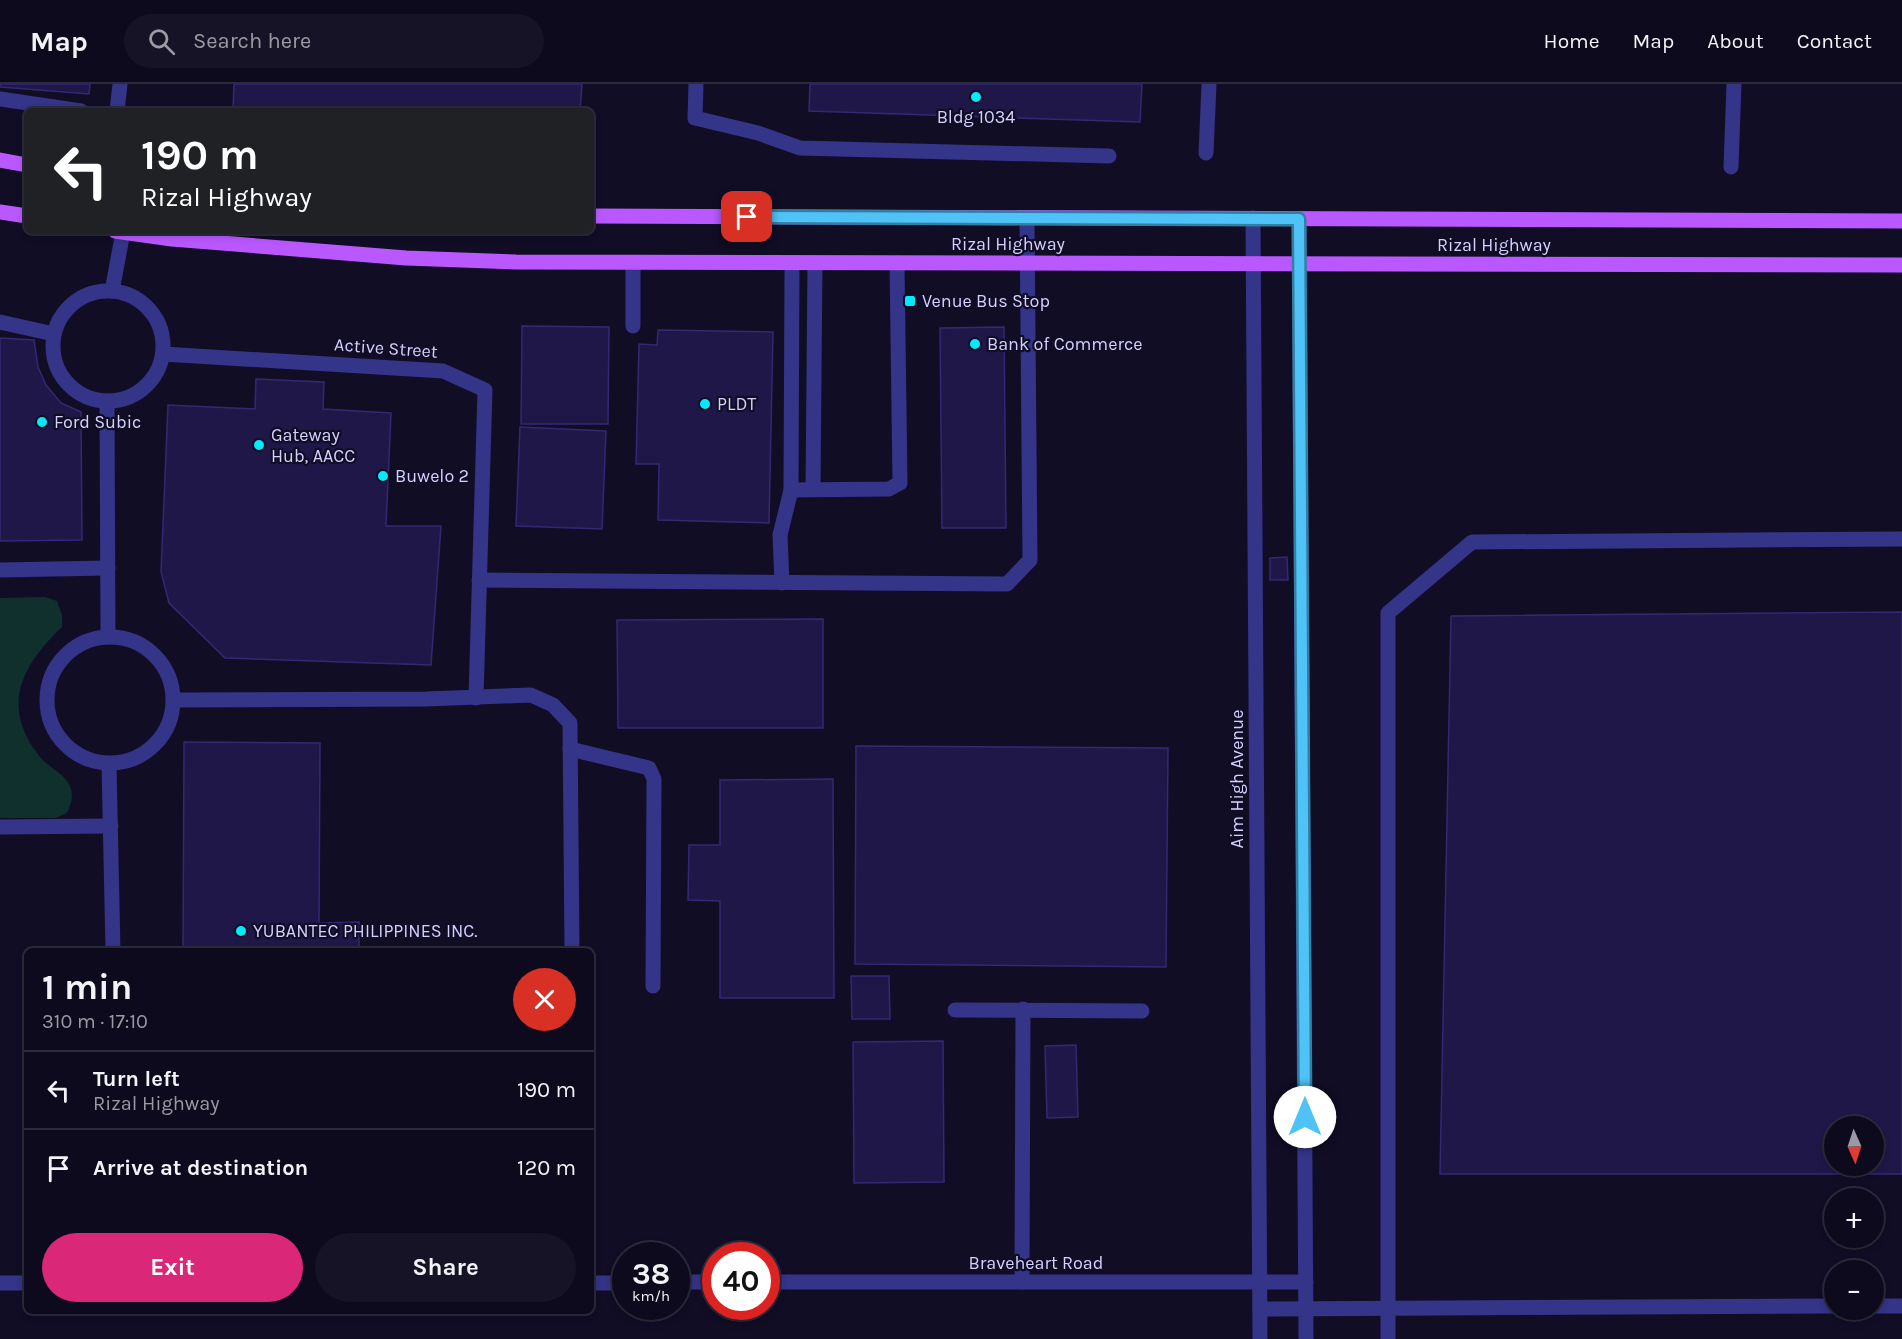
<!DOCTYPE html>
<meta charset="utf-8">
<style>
:root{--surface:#0c0a1c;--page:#151325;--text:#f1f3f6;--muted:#9a9aa3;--line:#2c2b3b;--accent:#db2777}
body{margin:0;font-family:Karla,sans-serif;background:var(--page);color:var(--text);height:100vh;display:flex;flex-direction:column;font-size:22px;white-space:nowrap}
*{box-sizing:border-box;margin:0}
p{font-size:20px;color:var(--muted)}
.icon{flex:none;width:33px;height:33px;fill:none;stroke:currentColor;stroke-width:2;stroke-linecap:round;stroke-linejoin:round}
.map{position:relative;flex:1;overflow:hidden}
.sheet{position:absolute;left:24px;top:864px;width:570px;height:366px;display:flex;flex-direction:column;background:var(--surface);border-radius:9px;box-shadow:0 3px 9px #0003,0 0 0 2px var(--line)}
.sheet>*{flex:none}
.guide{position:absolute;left:24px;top:24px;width:570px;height:126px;border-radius:9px;box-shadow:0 3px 9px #0003,0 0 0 2px var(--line);background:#202124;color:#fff;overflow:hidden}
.needle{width:39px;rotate:177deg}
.tools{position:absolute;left:1824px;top:1032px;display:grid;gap:12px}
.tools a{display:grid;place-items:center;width:60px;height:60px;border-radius:50%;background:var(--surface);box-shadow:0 3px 9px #0003,0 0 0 2px var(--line);font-size:30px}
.speed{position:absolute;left:612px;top:1158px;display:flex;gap:12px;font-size:30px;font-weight:700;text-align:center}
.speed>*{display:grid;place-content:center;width:78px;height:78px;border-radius:50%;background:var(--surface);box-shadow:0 3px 9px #0003,0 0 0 2px var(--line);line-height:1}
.speed small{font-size:15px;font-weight:400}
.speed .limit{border:9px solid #d22;background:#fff;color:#111}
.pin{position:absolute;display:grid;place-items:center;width:51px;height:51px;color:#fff;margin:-26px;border-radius:12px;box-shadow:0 3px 9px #0006}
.me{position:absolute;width:66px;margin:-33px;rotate:0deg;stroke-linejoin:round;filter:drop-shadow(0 0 4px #0008)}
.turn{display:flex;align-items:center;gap:21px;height:126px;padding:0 18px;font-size:27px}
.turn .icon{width:78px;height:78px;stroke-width:2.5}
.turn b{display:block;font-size:42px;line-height:51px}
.round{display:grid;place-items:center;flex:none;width:63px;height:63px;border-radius:32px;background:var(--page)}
.head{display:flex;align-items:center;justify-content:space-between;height:102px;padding:0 18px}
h1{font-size:36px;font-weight:700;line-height:45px}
.button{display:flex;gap:12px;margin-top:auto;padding:12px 18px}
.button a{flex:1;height:69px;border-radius:36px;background:var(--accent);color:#fff;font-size:24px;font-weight:700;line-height:69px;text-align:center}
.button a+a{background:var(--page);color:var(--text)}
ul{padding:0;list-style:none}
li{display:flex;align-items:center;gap:18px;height:78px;padding:0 18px;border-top:2px solid var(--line)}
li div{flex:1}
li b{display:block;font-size:22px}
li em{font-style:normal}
header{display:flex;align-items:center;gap:36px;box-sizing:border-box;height:84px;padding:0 30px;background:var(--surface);border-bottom:2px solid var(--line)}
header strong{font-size:28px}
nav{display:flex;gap:33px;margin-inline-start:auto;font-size:21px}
.search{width:420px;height:54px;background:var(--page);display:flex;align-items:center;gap:15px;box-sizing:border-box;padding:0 21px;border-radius:33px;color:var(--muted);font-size:22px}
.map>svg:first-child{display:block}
.green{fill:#0f302d}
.building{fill:#1f1748;stroke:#342875;stroke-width:1.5;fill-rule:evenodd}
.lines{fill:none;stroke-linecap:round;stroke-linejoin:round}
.minor{stroke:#343488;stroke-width:15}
.major{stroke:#ba58ff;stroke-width:15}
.route-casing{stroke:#337fa1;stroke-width:15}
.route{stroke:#4fc3f7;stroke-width:10}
.poi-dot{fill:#00ecfc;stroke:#100d25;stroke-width:2}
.labels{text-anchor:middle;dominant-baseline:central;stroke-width:4.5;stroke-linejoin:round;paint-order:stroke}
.poi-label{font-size:18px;fill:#d4d1ff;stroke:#100d25;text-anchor:start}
.street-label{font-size:18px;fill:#d4d1ff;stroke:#100d25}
</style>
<header>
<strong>Map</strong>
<div class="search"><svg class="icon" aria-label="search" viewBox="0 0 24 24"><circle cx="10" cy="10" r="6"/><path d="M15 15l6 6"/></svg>Search here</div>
<nav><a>Home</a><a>Map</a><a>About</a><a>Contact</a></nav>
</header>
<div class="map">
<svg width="1902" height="1255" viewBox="0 0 1902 1255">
<rect width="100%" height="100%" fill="#100d25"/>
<path class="green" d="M 45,513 L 57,517 L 62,531 L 62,543 C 21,582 0,623 40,673 C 48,683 65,690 70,702 C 74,712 71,720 67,729 L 56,734 L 0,734 L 0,514 Z"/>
<g class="building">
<polygon points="0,0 90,0 89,10 0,3"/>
<polygon points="234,0 582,0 580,27 233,27"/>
<polygon points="810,0 1142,0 1140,38 809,27"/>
<polygon points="522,242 609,243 608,340 521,340"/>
<polygon points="1004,243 1006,444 942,444 940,244"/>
<polygon points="658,246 773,248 769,439 658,436 659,380 636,380 639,260 657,261"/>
<polygon points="0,254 34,256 38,283 46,301 61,319 81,328 82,456 0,457"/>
<polygon points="256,295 324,298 323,325 391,329 386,442 441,442 431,581 225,574 169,519 161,488 168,321 255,325"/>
<polygon points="520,343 606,347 602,445 516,442"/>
<polygon points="1287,473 1288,496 1270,496 1270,474"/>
<path d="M 1902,528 L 1902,1090 L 1440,1090 L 1451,532 ZM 1834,1042 L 1874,1042 L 1874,1082 L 1834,1082 Z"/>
<polygon points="823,535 823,644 618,644 617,536"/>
<polygon points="184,658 320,659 319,839 359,838 359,867 183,867"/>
<polygon points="856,662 1168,664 1166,883 855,880"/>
<polygon points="833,695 834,914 720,914 720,817 688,816 689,761 720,761 720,696"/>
<polygon points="851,892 889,892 890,935 852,935"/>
<polygon points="943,957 944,1098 854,1099 853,958"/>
<polygon points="1076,961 1078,1033 1047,1034 1045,962"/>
</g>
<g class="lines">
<g class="minor">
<polyline points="696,0 695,34 758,49 800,64 1109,72"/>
<polyline points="0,15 81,27"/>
<polyline points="117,27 120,0"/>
<polyline points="1206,69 1209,0"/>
<polyline points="1731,83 1734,0"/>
<polyline points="1253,134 1260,1255"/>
<polyline points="1299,135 1306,1255"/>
<polyline points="633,179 633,242"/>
<polyline points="112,207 123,148"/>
<circle cx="108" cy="262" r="55"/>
<polyline points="0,238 54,250"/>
<polyline points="163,270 443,287 485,306 476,614"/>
<polyline points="107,317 108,553"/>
<polyline points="813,405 815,179"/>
<polyline points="791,406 889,405 900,399 897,179"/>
<polyline points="0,486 108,484"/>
<polyline points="479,496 1007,500 1030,476 1027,134"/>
<polyline points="782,499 780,451 791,406 792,180"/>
<circle cx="110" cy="616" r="63"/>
<polyline points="174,616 426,615 531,611 553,621 570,639 572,867"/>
<polyline points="570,665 649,684 654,695 653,902"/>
<polyline points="109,680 113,867"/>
<polyline points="0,743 111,742"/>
<polyline points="955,926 1142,927"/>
<polyline points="676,1198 716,1198"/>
<polyline points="766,1198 1306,1198"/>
<polyline points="1022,1198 1023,925"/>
<polyline points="0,1199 27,1199"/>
<polyline points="591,1199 626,1199"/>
<polyline points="1874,1222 1902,1222"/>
<polyline points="1260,1225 1834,1222"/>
<polyline points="1388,1255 1388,529 1472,458 1902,455"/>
</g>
<g class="major">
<polyline points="0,76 27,81"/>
<polyline points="0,128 27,132"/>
<polyline points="591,132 1902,137"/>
<polyline points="115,147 172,155 406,174 516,178 1902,181"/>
</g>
</g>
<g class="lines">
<defs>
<polyline id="route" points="747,133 1299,135 1305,1033"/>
</defs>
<use href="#route" class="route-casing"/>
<use href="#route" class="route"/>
</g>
<g class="poi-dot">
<circle cx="976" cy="13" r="6"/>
<rect x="904" y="211" width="12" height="12" rx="3"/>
<circle cx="975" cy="260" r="6"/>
<circle cx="705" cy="320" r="6"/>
<circle cx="42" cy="338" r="6"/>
<circle cx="259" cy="361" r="6"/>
<circle cx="383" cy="392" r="6"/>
<circle cx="241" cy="847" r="6"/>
</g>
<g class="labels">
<g class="poi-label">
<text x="976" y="33" text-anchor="middle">Bldg 1034</text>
<text x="922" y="217">Venue Bus Stop</text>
<text x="987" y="260">Bank of Commerce</text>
<text x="717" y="320">PLDT</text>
<text x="54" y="338">Ford Subic</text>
<text x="271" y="351">Gateway<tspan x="271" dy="21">Hub, AACC</tspan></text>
<text x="395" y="392">Buwelo 2</text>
<text x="253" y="847">YUBANTEC PHILIPPINES INC.</text>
</g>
<g class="street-label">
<text x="1008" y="160">Rizal Highway</text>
<text x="1494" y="161">Rizal Highway</text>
<text transform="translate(386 264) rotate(4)">Active Street</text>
<text transform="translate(1237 695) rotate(-90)">Aim High Avenue</text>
<text x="1036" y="1179">Braveheart Road</text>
</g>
</g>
</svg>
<div class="tools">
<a><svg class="needle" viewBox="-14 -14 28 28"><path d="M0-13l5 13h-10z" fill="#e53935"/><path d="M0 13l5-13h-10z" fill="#9a9aa3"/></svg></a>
<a>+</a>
<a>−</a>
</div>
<div class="speed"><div>38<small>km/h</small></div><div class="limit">40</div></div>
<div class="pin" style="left:747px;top:133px;background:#d93025"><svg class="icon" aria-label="arrive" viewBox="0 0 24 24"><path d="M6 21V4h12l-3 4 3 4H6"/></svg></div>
<svg class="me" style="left:1305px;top:1033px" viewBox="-20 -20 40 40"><circle r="19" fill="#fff"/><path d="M0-13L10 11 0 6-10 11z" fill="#4fc3f7"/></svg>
<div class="guide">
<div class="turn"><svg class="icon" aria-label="left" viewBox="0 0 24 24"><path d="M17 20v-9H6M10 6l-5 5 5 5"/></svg><div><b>190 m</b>Rizal Highway</div></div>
</div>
<section class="sheet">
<div class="head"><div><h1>1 min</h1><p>310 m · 17:10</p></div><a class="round" style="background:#d93025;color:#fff"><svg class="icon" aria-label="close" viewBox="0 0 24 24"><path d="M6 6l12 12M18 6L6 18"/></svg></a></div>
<ul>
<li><svg class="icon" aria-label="left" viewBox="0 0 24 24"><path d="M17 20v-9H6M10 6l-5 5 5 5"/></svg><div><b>Turn left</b><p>Rizal Highway</p></div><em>190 m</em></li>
<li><svg class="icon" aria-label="arrive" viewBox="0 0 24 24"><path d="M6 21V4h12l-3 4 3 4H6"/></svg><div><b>Arrive at destination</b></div><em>120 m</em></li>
</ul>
<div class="button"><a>Exit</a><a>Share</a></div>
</section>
</div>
